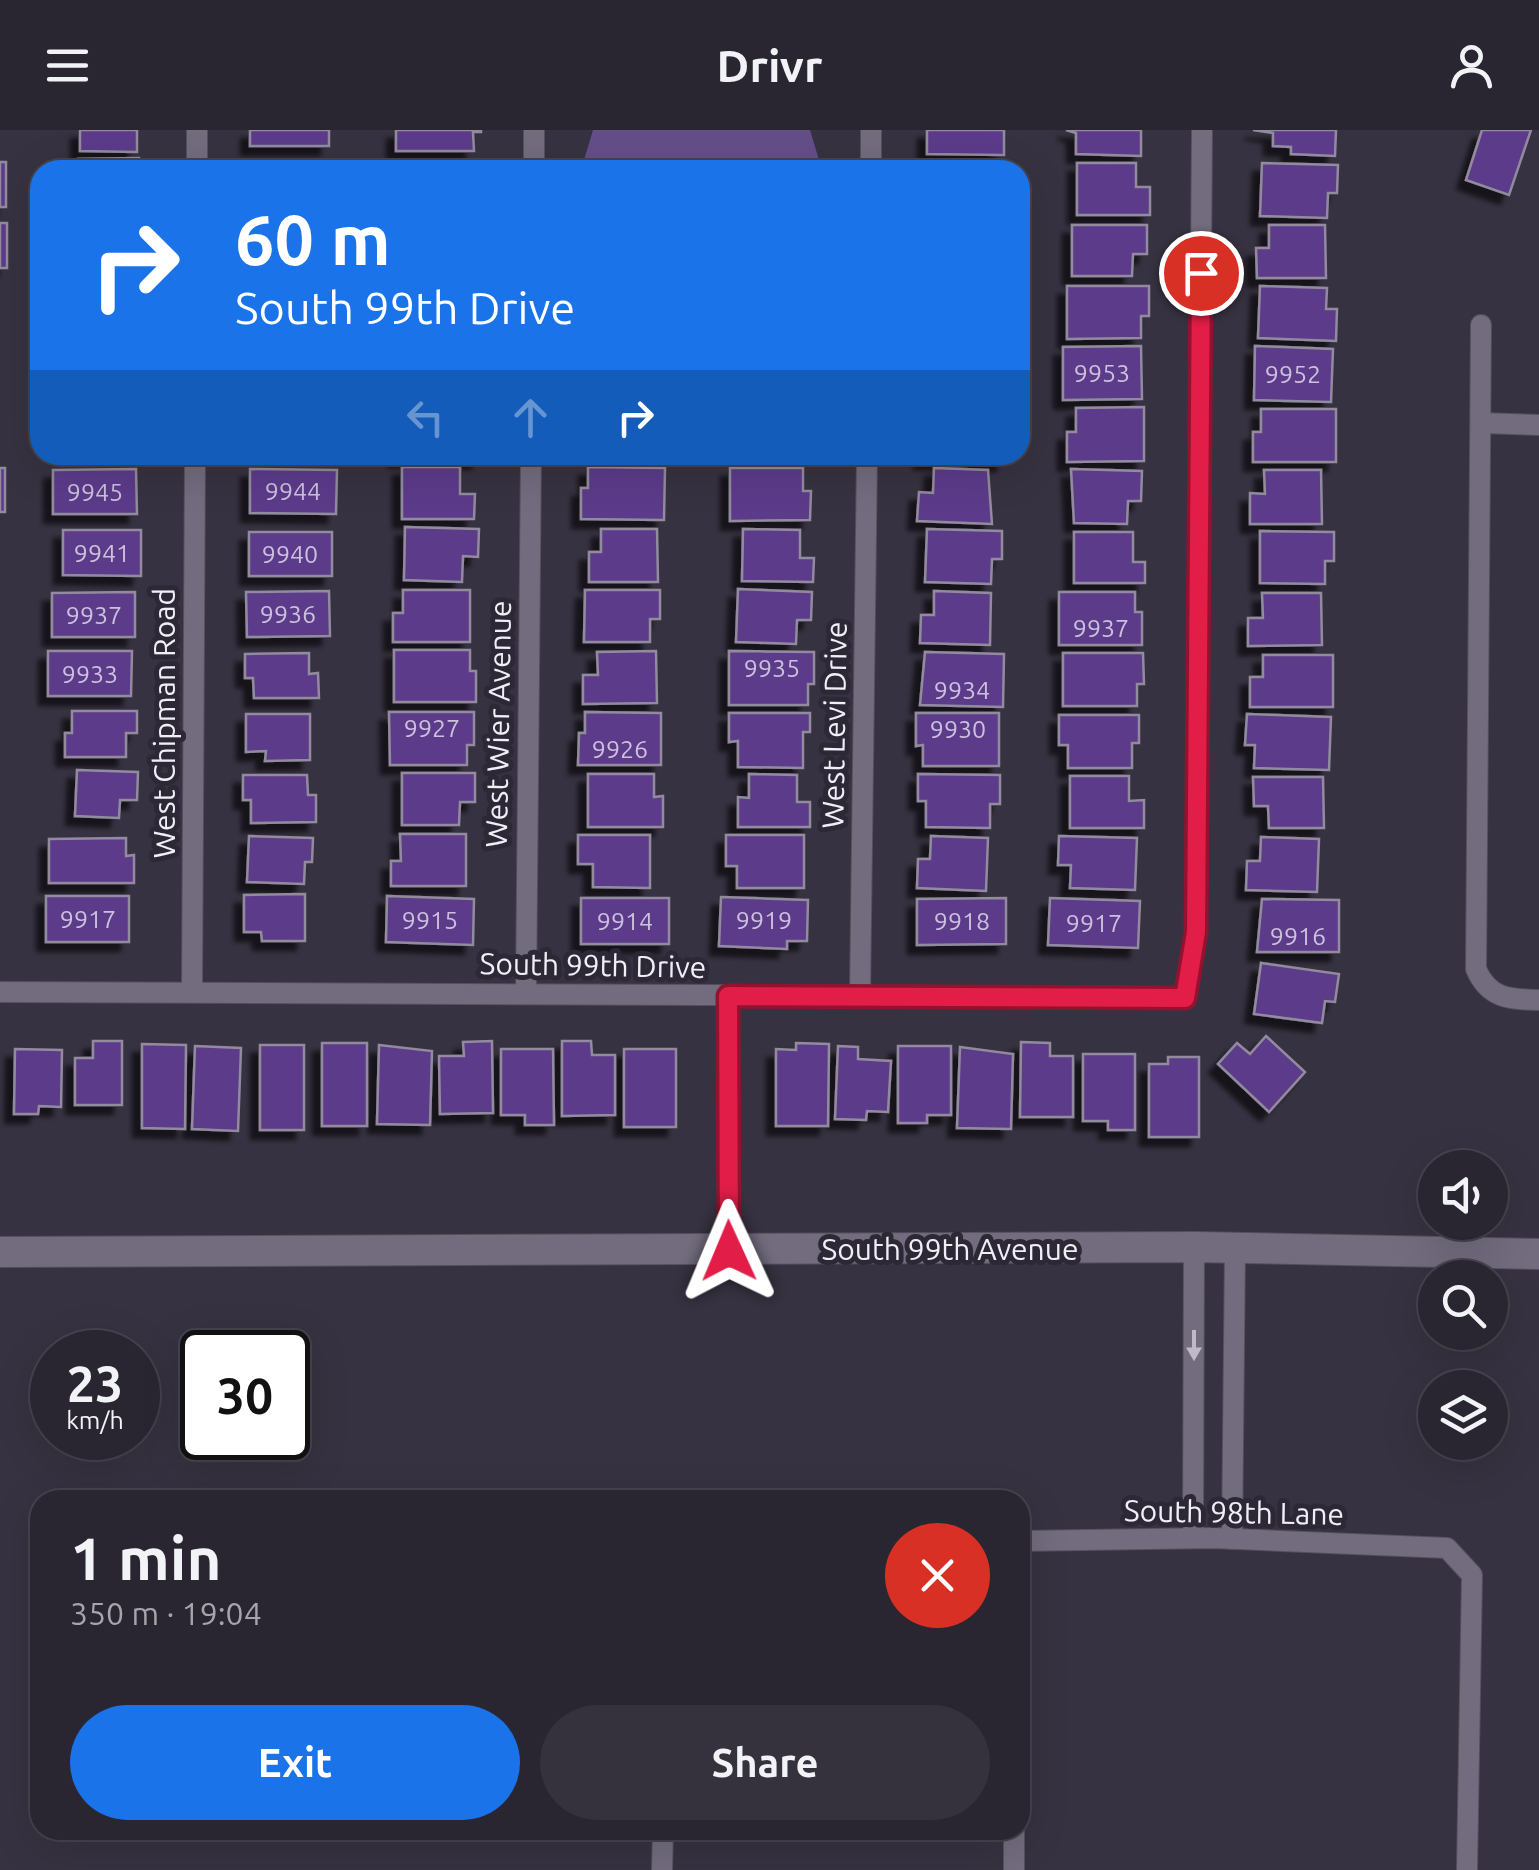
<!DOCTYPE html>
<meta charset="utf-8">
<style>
:root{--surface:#292631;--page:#35323d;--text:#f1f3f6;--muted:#a5a5ab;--line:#45434d;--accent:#1a73e8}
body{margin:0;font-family:Ubuntu,sans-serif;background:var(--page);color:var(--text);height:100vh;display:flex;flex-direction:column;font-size:38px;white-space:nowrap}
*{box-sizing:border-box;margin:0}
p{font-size:32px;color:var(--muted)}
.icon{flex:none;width:55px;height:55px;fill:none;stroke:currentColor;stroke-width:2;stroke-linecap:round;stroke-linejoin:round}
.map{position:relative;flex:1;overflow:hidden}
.panel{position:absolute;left:30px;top:1360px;width:1000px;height:350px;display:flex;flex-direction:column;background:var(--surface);border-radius:30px;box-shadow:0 10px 40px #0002,0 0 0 2px var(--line)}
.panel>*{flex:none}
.top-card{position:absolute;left:30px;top:30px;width:1000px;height:305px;border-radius:30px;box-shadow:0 10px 40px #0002,0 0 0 2px var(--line);background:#1a73e8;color:#fff;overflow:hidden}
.fabs{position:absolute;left:1418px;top:1020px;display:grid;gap:20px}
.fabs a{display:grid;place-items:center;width:90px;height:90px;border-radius:50%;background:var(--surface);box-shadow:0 10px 40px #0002,0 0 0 2px var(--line);font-size:50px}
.speed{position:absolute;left:30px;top:1200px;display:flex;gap:20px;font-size:50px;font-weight:700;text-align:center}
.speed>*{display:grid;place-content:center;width:130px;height:130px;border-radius:50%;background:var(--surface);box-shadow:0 10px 40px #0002,0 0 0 2px var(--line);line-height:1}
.speed small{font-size:25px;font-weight:400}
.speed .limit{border:5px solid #111;border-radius:15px;background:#fff;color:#111}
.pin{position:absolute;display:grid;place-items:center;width:85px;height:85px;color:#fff;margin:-42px;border:5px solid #fff;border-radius:50%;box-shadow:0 2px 10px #0007}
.me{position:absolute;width:110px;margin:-55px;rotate:359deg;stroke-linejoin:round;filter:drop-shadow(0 0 8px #0008)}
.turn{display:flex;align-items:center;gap:35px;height:210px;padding:0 40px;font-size:45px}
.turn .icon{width:130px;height:130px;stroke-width:2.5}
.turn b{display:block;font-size:70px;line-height:85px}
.lanes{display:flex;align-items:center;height:95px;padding:0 40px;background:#0003;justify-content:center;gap:50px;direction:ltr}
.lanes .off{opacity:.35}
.round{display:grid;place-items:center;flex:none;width:105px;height:105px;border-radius:52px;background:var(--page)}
.summary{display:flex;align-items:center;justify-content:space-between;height:170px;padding:0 40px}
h1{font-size:60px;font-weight:600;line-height:75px}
.primary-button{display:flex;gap:20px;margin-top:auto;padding:20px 40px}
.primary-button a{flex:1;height:115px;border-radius:60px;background:var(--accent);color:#fff;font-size:40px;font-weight:600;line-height:115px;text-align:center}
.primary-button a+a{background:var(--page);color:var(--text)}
header{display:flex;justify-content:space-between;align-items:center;height:130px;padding:0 40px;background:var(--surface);font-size:45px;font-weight:600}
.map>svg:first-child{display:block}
.green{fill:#644e88}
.building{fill:#5c3a8a;stroke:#918b9d;stroke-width:2.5;filter:url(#shadow)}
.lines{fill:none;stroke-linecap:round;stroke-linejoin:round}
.minor-casing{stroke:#55505d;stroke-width:22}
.secondary-casing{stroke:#55505d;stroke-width:32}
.minor{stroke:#726c7e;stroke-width:20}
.secondary{stroke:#726c7e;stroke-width:30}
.oneway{fill:#bebac7}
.route-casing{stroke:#92132f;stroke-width:25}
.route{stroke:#e11d48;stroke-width:18}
.labels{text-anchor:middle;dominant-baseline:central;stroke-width:10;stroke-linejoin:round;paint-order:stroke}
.number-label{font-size:25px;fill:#ccc1dc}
.street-label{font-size:30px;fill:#f1eef8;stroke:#2d2836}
</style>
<header><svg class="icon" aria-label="menu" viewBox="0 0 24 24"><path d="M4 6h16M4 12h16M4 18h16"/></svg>Drivr<svg class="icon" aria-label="person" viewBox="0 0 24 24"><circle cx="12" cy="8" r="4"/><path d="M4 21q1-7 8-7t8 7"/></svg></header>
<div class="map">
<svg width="1539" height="1740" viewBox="0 0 1539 1740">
<defs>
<filter id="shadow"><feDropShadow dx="-9" dy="9" stdDeviation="2.5" flood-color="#0009"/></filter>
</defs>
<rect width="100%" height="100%" fill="#373241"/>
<polygon class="green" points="593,0 810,0 822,40 581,40"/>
<g class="building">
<polygon points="80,0 137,0 137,22 80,21"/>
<rect x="250" y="0" width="79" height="16"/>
<polygon points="396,0 481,0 481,2 473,2 474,21 396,21"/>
<polygon points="927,0 1004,0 1004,25 927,24"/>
<polygon points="1066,0 1141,0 1141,26 1076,24 1076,3"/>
<polygon points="1253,0 1336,0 1335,26 1291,24 1291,17 1273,16 1273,3"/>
<polygon points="1482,0 1531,0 1509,65 1466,50"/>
<polygon points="139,28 139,40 78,40 78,29"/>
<rect x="406" y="30" width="75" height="10"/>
<polygon points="930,31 1007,34 1007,40 929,40"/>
<rect x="0" y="32" width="6" height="45"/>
<polygon points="337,33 337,40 252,40 252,35"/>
<polygon points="1077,33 1136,33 1136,57 1150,57 1150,85 1077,85"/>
<polygon points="1262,33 1338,35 1337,63 1328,63 1327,88 1260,86"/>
<rect x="0" y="93" width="7" height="45"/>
<polygon points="1072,95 1147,95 1147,124 1133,124 1132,146 1072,146"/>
<polygon points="1269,95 1325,95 1326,148 1257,148 1256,118 1269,118"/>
<polygon points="1067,156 1149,156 1149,186 1141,186 1141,208 1067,209"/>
<polygon points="1260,156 1327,158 1326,179 1337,179 1336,211 1258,208"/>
<polygon points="1141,216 1142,269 1063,270 1063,217"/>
<polygon points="1255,216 1333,219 1331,272 1254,270"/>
<polygon points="1144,277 1144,331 1067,332 1067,302 1076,302 1076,278"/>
<polygon points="1261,279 1336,279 1336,332 1253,332 1253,302 1261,302"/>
<polygon points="397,325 480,325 480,330 397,328"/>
<polygon points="923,325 1005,325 1005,332 923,330"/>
<polygon points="402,337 460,337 460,364 475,364 474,389 402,389"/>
<polygon points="588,337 665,338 664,390 581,389 581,358 588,358"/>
<rect x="0" y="338" width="5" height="44"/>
<polygon points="730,338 803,338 803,361 811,361 810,390 730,391"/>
<polygon points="934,338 988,340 992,394 917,391 919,362 933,363"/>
<polygon points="136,339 137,384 53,384 53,340"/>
<polygon points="250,339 337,340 336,384 250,383"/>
<polygon points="1071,339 1142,341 1141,371 1128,371 1127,394 1074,393"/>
<polygon points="1264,340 1321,340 1322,394 1250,394 1250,363 1265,364"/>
<polygon points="405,397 479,399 478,427 463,426 462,452 404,450"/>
<polygon points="601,399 657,399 658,452 589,452 589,422 601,422"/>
<polygon points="743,399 800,400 800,428 814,428 813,452 742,451"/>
<polygon points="927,399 1002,401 1002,429 992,429 991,454 925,452"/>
<polygon points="63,400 141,400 141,446 63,445"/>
<polygon points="1260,401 1334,402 1334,431 1325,431 1325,454 1260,453"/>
<rect x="249" y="402" width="83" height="44"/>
<polygon points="1074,402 1133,402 1133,432 1145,432 1145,453 1074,453"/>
<polygon points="738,459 812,462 811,490 797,490 796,514 736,512"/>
<polygon points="403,460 470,460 470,512 393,512 393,483 403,483"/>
<polygon points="585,460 660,460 660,489 650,489 650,512 584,512"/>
<polygon points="329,461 330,506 247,507 246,462"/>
<polygon points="934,461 991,463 990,515 920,513 921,485 934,485"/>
<polygon points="135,462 135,507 52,507 52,463"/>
<polygon points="1059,462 1135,462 1135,482 1142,482 1142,515 1059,515"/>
<polygon points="1262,463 1321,463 1322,515 1248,516 1248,488 1263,488"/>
<polygon points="394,520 470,520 470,541 476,541 476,572 394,572"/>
<polygon points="48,521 132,521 131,566 48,566"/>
<polygon points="656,521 657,573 583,574 583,545 598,545 597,522"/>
<polygon points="729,521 814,522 814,554 808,554 808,575 729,575"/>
<polygon points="925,522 1004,524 1003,577 920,575"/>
<polygon points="309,523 309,544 318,543 319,568 254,568 253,548 245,548 245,524"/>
<polygon points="1063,523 1143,523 1144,554 1137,554 1137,576 1063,576"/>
<polygon points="1263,525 1333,525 1333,577 1250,577 1250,547 1263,547"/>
<polygon points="72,581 137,581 137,603 126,603 126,627 65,627 65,603 72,603"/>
<polygon points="389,582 474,582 474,615 467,615 467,635 390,635"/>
<polygon points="585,582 661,583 661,635 578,635 579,603 585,603"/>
<polygon points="729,583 810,583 810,602 803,602 803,638 738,637 738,611 729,612"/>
<polygon points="916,583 999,583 999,636 923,636 923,615 916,616"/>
<polygon points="246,584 310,584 310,630 265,631 266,621 246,622"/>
<polygon points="1247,584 1331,587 1329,640 1254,638 1255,615 1245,615"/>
<polygon points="1059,585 1139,585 1139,613 1132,613 1132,638 1068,638 1068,615 1059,615"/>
<polygon points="77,640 138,642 137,670 120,670 119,688 75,686"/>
<polygon points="402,643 475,643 475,672 460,672 459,695 402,695"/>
<polygon points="588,644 654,644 654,667 663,666 663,697 588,697"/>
<polygon points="749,644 797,645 797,672 810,672 810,697 738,697 738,667 749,668"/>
<polygon points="918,644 1000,645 1000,674 990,674 990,698 926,697 926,671 918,671"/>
<polygon points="243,645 307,645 308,665 316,665 316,692 251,693 251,670 243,670"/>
<polygon points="1070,646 1129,646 1129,671 1144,670 1144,698 1070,698"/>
<polygon points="1253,647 1323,647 1324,698 1269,698 1268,676 1254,676"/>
<polygon points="400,704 466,704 466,756 391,756 391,731 401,731"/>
<polygon points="578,705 650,705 650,758 593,757 593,734 578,734"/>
<polygon points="726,705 804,705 804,758 737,758 737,736 726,736"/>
<polygon points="249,706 313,708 312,732 305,732 304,754 247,752"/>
<polygon points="931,706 988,708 986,761 917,758 918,729 930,729"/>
<polygon points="1059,706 1137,708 1135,760 1070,758 1071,735 1058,735"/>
<polygon points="1261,707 1319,709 1317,762 1246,760 1247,731 1260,731"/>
<polygon points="126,708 126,726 134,725 134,753 49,753 49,709"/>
<polygon points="305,764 305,811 262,811 261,802 244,802 244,765"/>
<rect x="46" y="766" width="83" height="46"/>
<polygon points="387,766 474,769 473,815 386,812"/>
<polygon points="721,767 808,770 807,811 787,811 787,819 719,816"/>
<rect x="581" y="768" width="88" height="46"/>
<polygon points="1006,768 1006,814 917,815 917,769"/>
<polygon points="1050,768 1140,771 1138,818 1048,815"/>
<polygon points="1262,769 1339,770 1339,822 1257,822"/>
<polygon points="1261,833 1339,844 1335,872 1325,871 1322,893 1254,884"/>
<polygon points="1266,906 1305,942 1269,982 1218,934 1237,913 1250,924"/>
<polygon points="93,911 122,911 122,975 75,975 75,928 93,928"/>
<polygon points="492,911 493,983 440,984 439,926 464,926 463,912"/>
<polygon points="562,911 591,911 592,925 615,925 615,985 562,986"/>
<polygon points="1021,912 1050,913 1050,926 1073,926 1073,987 1020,987"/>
<rect x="322" y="913" width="45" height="83"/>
<polygon points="796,913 829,914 828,996 776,996 776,919 796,920"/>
<polygon points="142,914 186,915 185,999 142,998"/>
<rect x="260" y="915" width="44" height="85"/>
<polygon points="379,915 432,921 430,995 377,994"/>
<polygon points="195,916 241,918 238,1001 192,999"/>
<polygon points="838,916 858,917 858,929 891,931 888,982 867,981 866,990 835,989"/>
<polygon points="898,916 951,916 951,985 927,985 927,993 898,993"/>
<polygon points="960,917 1013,924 1011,999 957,998"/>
<polygon points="15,919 62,920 61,977 39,976 38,984 14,984"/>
<polygon points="501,919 553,919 554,995 525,995 525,985 501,985"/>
<rect x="624" y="919" width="52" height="78"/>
<polygon points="1083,924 1135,924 1135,1000 1108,1000 1108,991 1083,991"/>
<polygon points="1168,927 1199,927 1199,1007 1149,1007 1149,934 1168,934"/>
</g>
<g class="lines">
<defs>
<g id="minor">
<polyline points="197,40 197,0"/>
<polyline points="534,40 534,0"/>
<polyline points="871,40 871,0"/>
<path d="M 1481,195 L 1476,839 C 1489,869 1509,869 1539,870"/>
<polyline points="1481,293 1539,295"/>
<polyline points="0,862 1185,867 1196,802 1202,0"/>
<polyline points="192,862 195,325"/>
<polyline points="526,864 531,325"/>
<polyline points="728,866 729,1121"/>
<polyline points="860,866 867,325"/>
<polyline points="1193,1408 1194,1117"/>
<polyline points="1232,1409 1235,1118"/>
<polyline points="1020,1411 1214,1408 1447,1418 1472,1445 1467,1740"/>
<polyline points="662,1740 663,1700"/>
<polyline points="1014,1740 1014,1700"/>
</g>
<polyline id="secondary" points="0,1122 1194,1117 1539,1124"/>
</defs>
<use href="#minor" class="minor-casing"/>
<use href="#secondary" class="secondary-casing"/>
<use href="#minor" class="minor"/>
<use href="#secondary" class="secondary"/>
</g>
<defs><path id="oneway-solid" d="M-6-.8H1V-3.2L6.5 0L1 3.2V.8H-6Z" transform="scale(2.5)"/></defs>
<use class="oneway" href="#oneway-solid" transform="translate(1194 1215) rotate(90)"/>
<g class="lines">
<defs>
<polyline id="route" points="729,1121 728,866 1185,868 1196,802 1201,143"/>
</defs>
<use href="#route" class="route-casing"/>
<use href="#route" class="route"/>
</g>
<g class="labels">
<g class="number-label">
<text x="1102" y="243">9953</text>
<text x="1293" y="244">9952</text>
<text x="293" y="361">9944</text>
<text x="95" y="362">9945</text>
<text x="102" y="423">9941</text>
<text x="290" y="424">9940</text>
<text x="288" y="484">9936</text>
<text x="94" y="485">9937</text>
<text x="1101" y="498">9937</text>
<text x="772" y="538">9935</text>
<text x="90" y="544">9933</text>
<text x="962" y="560">9934</text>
<text x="432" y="598">9927</text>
<text x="958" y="599">9930</text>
<text x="620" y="619">9926</text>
<text x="88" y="789">9917</text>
<text x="430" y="790">9915</text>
<text x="764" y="790">9919</text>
<text x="625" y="791">9914</text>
<text x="962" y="791">9918</text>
<text x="1094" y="793">9917</text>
<text x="1298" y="806">9916</text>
</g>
<g class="street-label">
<text transform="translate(164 593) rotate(-90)">West Chipman Road</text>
<text transform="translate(498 594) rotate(-89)">West Wier Avenue</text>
<text transform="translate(834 595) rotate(-89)">West Levi Drive</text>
<text transform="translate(593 835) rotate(1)">South 99th Drive</text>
<text x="950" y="1119">South 99th Avenue</text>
<text transform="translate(1234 1382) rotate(1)">South 98th Lane</text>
</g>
</g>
</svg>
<div class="fabs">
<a><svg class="icon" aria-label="sound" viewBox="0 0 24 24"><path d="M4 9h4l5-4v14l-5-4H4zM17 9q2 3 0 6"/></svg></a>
<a><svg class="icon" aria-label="search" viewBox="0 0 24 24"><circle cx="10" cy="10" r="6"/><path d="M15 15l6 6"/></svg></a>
<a><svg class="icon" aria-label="layers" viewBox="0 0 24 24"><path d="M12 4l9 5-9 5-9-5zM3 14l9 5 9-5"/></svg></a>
</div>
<div class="speed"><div>23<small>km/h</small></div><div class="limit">30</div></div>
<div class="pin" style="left:1201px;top:143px;background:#d93025"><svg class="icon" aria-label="arrive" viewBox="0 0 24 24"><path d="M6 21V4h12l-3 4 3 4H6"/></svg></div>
<svg class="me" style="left:729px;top:1121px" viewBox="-20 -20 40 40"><path d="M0-17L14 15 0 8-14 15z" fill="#e11d48" stroke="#fff" stroke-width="4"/></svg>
<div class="top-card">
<div class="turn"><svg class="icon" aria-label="right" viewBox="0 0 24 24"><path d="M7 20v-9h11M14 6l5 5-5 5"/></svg><div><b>60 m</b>South 99th Drive</div></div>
<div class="lanes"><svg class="icon off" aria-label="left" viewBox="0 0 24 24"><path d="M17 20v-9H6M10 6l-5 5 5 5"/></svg><svg class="icon off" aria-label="ahead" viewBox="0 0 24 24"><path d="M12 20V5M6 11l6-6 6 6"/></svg><svg class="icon" aria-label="right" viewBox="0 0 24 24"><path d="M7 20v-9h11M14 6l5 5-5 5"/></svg></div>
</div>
<section class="panel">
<div class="summary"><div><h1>1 min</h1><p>350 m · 19:04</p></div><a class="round" style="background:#d93025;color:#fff"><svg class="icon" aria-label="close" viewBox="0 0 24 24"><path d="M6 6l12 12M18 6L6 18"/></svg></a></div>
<div class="primary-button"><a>Exit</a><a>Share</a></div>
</section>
</div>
